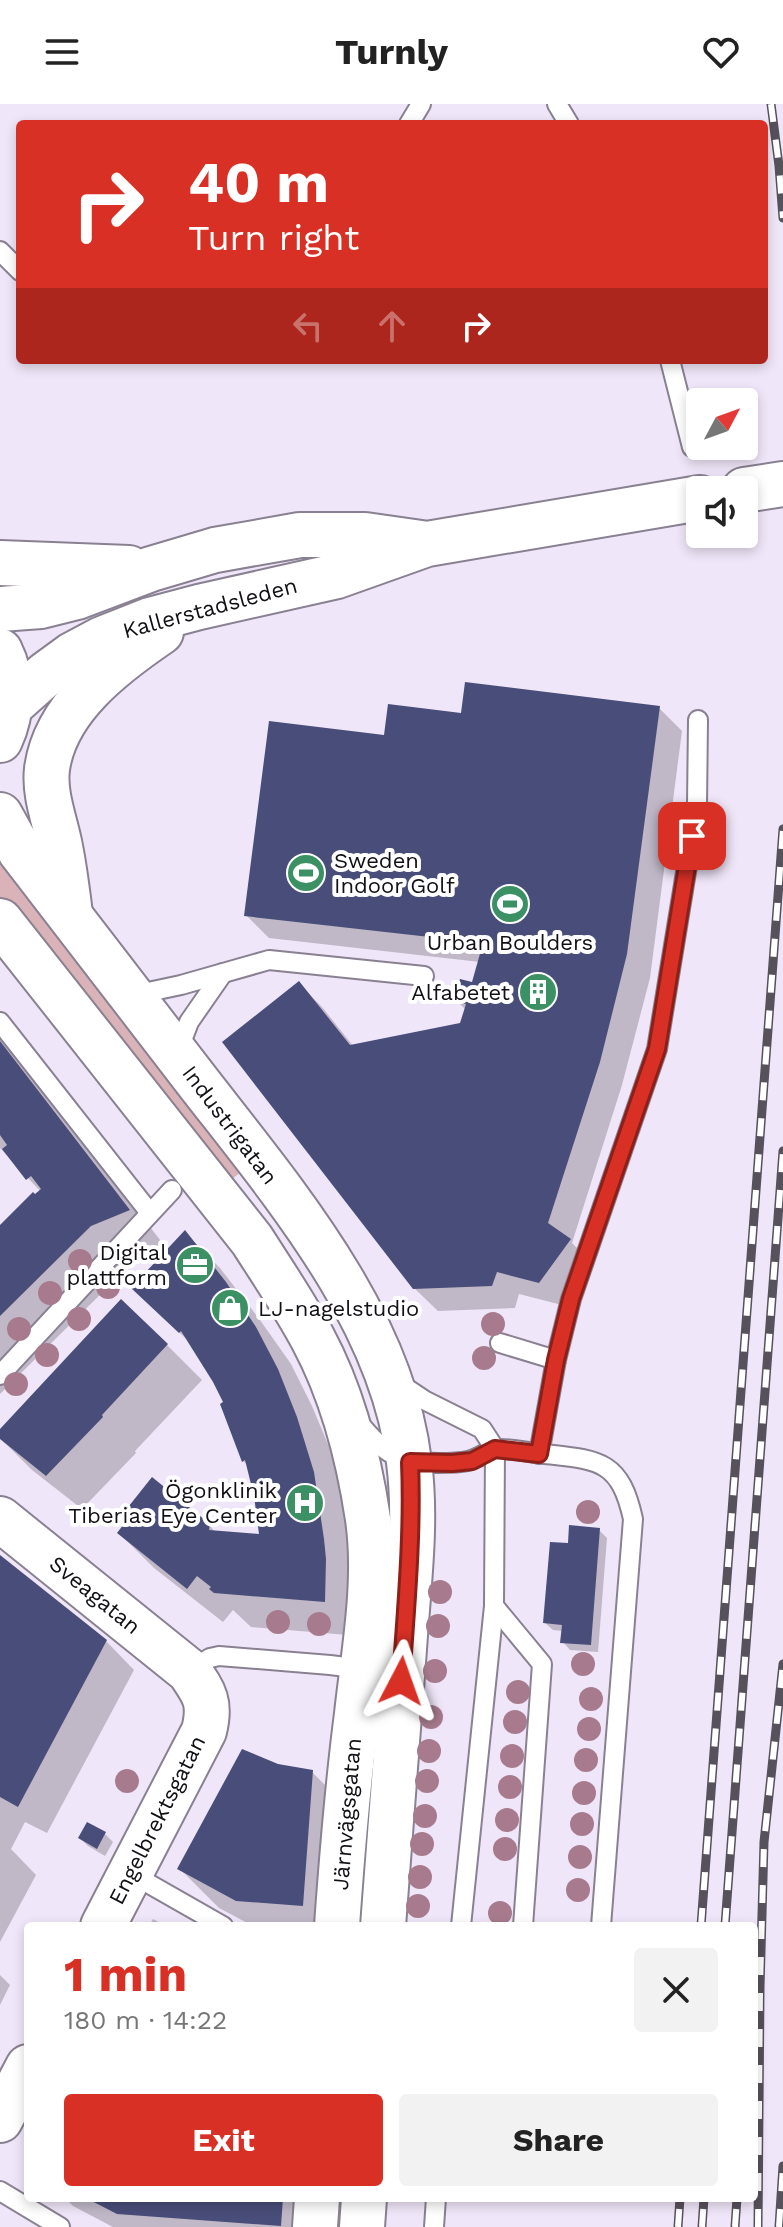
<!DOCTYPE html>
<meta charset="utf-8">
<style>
:root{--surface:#fff;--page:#f2f2f2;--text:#222;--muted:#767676;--accent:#d93025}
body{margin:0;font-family:"Work Sans",sans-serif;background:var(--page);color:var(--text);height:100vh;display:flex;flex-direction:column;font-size:30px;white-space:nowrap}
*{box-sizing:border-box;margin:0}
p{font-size:26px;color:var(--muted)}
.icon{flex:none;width:44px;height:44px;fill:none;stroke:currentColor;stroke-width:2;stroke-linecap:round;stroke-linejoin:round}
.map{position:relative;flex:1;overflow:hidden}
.side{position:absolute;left:24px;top:1818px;width:734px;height:280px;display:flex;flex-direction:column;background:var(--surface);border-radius:8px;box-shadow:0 4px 12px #0003}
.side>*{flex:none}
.hud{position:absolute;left:16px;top:16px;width:752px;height:244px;border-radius:8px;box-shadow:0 4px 12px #0003;background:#d93025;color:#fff;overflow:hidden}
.needle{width:52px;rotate:49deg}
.buttons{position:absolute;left:686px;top:284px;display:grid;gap:16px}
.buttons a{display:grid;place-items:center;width:72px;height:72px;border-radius:8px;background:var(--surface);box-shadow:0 4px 12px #0003;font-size:40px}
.pin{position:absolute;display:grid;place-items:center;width:68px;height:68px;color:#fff;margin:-34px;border-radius:16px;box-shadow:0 4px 12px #0006}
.me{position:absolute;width:88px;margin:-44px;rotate:4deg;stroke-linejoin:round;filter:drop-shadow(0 0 6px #0008)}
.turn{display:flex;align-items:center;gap:28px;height:168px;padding:0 40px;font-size:36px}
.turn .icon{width:104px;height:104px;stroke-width:2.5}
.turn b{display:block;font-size:56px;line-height:68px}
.lanes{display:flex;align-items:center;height:76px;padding:0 40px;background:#0003;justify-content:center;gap:40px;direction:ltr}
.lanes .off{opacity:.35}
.round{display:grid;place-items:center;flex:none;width:84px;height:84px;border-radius:8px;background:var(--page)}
.overview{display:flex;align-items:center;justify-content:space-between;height:136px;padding:0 40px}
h1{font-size:48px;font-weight:700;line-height:60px;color:var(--accent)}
.primary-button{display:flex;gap:16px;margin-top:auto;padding:16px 40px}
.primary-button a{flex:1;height:92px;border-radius:8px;background:var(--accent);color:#fff;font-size:32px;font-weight:700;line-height:92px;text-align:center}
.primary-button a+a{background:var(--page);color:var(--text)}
header{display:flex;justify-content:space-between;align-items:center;height:104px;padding:0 40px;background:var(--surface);font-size:36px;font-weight:700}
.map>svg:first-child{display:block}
.green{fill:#d9b3b8}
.shadow{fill:#0003}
.building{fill:#494d79}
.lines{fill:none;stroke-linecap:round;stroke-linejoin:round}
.lane-casing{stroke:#898091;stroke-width:22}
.secondary-casing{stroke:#898091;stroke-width:48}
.lane{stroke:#fff;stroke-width:18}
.secondary{stroke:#fff;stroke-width:44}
.rail-casing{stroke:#57515b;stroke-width:9}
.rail{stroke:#fff;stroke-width:6;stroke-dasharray:18;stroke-linecap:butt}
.tree{fill:#a77b8d}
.route-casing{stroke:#8d1f18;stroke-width:20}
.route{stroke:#d93025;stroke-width:14}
.labels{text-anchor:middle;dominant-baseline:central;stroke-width:8;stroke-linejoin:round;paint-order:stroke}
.street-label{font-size:22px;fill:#120f15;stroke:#fff}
.poi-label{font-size:22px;fill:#120f15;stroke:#fff;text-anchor:end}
</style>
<header><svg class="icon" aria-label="menu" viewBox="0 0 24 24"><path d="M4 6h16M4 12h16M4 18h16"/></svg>Turnly<svg class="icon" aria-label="heart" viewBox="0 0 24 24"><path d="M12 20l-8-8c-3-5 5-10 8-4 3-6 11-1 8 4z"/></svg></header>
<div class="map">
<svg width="783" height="2123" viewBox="0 0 783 2123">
<rect width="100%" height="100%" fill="#f0e6f9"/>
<polygon class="green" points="0,752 241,1068 232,1075 0,798"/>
<g class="shadow">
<polygon points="659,604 682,627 650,874 622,981 572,1139 592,1159 562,1201 519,1190 515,1204 438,1207 414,1184 299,880 322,903 354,943 462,921 466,906 456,896 473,881 480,858 269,834 246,811 386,633 463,612"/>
<polygon points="0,928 167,1145 130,1161 0,1290 0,1124 41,1088 0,1044"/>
<polygon points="185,1129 220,1164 260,1216 291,1260 312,1302 332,1350 348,1404 360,1532 251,1523 233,1506 223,1518 154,1464 119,1429 209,1421 216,1429 261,1432 249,1362 243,1357 226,1299 194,1242 169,1219"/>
<polygon points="167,1241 202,1276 135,1347 136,1349 82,1405 32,1366 0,1334 0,1328"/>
<polygon points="599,1426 607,1434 598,1548 570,1546 563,1538 563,1527 553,1526 545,1519 570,1441"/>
<polygon points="0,1454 106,1537 134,1566 47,1729 25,1718 11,1745 36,1771 0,1838"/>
<polygon points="278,1662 312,1668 351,1707 343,1822 253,1822 219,1804 180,1765"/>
<polygon points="88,1720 105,1730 113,1738 105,1752 88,1742 80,1734"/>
<polygon points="153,1815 166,1822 149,1822"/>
<polygon points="0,1871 10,1881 0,1901"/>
<polygon points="65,2094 320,2094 317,2123 113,2123 73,2102"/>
</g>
<g class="building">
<polygon points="465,578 660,602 627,850 600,958 548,1119 571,1135 539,1179 497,1168 492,1182 413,1185 222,938 299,877 350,941 460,919 466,900 454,897 460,875 472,878 483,839 244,812 269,617 384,631 388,600 461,609"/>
<polygon points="0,937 130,1106 91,1122 0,1212 0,1121 33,1088 35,1090 41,1085 31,1072 26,1076 2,1045 7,1041 0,1031"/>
<polygon points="185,1126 226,1178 256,1223 278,1265 297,1313 314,1368 324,1435 326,1455 325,1498 214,1489 209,1485 211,1483 197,1472 187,1485 117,1429 130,1412 125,1407 152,1373 210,1420 209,1426 259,1430 254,1392 245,1356 242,1358 220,1300 223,1298 213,1278 181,1227 179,1229 131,1184"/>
<polygon points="121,1195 168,1240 102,1311 103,1313 46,1372 0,1335 0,1325"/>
<polygon points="569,1421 600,1424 591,1541 560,1539 562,1521 543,1519 550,1438 568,1439"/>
<polygon points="0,1451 107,1536 18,1703 0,1693"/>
<polygon points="242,1645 278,1660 313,1666 303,1802 236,1797 177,1765"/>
<polygon points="87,1718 106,1728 97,1745 78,1734"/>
<polygon points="86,2094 283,2094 281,2122 117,2110"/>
</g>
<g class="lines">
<defs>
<g id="lane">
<polyline points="557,0 569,20"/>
<polyline points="409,20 421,0"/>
<polyline points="0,147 20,167"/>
<polyline points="670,256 692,343"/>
<polyline points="134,891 181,881 269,856 424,872"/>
<polyline points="0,918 150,1109"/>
<polyline points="178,947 189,918 223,869"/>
<polyline points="500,1239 556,1256"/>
<polyline points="0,1271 172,1086"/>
<polyline points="397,1278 424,1296 482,1325 495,1345 494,1502 461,1822"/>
<path d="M 359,1319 C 384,1350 398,1358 438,1359 C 448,1359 458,1359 468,1357 C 478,1355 487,1347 496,1345 C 511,1344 530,1349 545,1350 C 599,1356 620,1356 633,1415 L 601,1822"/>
<polyline points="539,1350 556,1256 571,1195 657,945 697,701 698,616"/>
<polyline points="494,1502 542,1560 523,1822"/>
<polyline points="189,1567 210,1554 219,1552 330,1561 354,1564 364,1568"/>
<polyline points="130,1769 223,1822"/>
<polyline points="0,2087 60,2123"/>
<polyline points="434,2123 436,2094"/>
</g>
<g id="secondary">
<polyline points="744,386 783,380"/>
<polyline points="0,459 129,464"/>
<polyline points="0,505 41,502 77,493 151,465 215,446 300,431 365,431 421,439"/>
<path d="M 0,547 C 14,575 13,608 0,636"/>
<polyline points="10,602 46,570 72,551 102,535 150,516 199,503 337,472 427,440 700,394"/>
<path d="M 0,711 L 20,747 C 79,824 138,900 197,977 C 283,1088 392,1214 409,1358 C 417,1419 408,1483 404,1545 C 397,1637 390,1730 383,1822"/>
<path d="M 70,810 C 67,786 64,761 59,738 C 54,715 44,689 47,665 C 55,604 114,560 161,528"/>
<path d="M 0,817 L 252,1136 C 273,1169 295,1201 313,1235 C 342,1289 359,1355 368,1415 C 377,1479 364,1546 357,1610 C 348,1680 342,1751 337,1822"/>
<path d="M 0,1415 L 189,1567 C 205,1590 211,1599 204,1627 L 103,1822"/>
<polyline points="0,2016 28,1963"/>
<polyline points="315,2123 317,2094"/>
<polyline points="362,2123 364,2094"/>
</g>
</defs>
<use href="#lane" class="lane-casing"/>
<use href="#secondary" class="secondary-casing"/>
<use href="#lane" class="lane"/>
<use href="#secondary" class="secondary"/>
<defs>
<g id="rail">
<polyline points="771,0 779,62 783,114"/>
<polyline points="701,1822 783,725"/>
<polyline points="725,1822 783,1047"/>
<polyline points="678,2123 680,2094"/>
<polyline points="702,2123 704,2094"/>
<polyline points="735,2123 737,2094"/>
<polyline points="758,2123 760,1883 764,1738 783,1560"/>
<polyline points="779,2123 783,2062"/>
</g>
</defs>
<use href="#rail" class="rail-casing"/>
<use href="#rail" class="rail"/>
</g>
<g class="tree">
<circle cx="80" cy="1157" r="12"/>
<circle cx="108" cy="1183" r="12"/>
<circle cx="50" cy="1189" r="12"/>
<circle cx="79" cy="1215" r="12"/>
<circle cx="493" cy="1220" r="12"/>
<circle cx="19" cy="1225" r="12"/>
<circle cx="47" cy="1251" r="12"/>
<circle cx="484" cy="1254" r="12"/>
<circle cx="16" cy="1280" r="12"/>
<circle cx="588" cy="1408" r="12"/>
<circle cx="440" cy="1488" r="12"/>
<circle cx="278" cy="1518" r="12"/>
<circle cx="319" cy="1520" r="12"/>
<circle cx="438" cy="1522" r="12"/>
<circle cx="583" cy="1560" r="12"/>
<circle cx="435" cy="1567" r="12"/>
<circle cx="518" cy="1588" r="12"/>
<circle cx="591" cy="1595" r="12"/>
<circle cx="431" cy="1613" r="12"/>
<circle cx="515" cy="1618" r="12"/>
<circle cx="589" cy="1625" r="12"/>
<circle cx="429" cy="1647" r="12"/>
<circle cx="512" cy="1652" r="12"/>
<circle cx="586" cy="1656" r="12"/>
<circle cx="127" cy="1677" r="12"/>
<circle cx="427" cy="1677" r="12"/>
<circle cx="510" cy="1683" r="12"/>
<circle cx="584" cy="1689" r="12"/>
<circle cx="425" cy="1712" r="12"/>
<circle cx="507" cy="1716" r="12"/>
<circle cx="582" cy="1720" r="12"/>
<circle cx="422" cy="1740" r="12"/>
<circle cx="505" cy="1745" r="12"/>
<circle cx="580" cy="1753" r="12"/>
<circle cx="420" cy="1773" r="12"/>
<circle cx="578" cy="1786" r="12"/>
<circle cx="418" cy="1802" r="12"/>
<circle cx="500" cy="1809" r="12"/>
</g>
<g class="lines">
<defs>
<path id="route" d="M 401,1577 C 406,1504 413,1431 410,1358 L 452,1359 L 472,1357 L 495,1345 L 539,1350 L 556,1256 L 571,1195 L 657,945 L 692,732"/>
</defs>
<use href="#route" class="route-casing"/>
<use href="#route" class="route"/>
</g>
<defs>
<symbol id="stadium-disc" viewBox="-11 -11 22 22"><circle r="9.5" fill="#3c9164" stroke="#fff"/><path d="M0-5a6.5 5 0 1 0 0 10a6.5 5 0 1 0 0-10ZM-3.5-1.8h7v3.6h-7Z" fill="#fff"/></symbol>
<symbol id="building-disc" viewBox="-11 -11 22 22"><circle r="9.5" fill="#3c9164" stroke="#fff"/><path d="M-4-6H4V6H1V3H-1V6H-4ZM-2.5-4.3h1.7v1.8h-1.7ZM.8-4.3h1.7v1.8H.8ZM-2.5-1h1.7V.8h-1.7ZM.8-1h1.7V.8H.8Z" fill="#fff"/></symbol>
<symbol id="office-disc" viewBox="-11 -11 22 22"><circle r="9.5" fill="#3c9164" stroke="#fff"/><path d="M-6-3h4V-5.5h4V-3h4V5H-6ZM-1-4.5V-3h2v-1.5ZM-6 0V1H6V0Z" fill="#fff"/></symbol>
<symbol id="shop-disc" viewBox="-11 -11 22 22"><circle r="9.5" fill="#3c9164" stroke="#fff"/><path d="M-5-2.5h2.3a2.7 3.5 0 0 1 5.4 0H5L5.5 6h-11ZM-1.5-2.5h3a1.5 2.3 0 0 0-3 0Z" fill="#fff"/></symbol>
<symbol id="hospital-disc" viewBox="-11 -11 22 22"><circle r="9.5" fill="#3c9164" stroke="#fff"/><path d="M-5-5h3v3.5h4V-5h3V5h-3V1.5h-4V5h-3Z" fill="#fff"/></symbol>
</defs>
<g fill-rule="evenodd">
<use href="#stadium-disc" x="284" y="747" width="44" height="44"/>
<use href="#stadium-disc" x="488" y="778" width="44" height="44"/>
<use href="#building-disc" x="516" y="866" width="44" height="44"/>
<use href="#office-disc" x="173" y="1139" width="44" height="44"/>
<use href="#shop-disc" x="208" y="1182" width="44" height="44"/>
<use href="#hospital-disc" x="283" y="1377" width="44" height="44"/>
</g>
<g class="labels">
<g class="street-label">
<text transform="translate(210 504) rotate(-15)">Kallerstadsleden</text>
<text transform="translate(230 1021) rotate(53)">Industrigatan</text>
<text transform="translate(95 1491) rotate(39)">Sveagatan</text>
<text transform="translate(347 1710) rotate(-85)">Järnvägsgatan</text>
<text transform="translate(157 1716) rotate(-63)">Engelbrektsgatan</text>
</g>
<g class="poi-label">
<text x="334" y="756" text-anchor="start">Sweden<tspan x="334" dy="25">Indoor Golf</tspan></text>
<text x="510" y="838" text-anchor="middle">Urban Boulders</text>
<text x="510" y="888">Alfabetet</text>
<text x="167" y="1148">Digital<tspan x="167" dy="25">plattform</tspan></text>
<text x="258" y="1204" text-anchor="start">LJ-nagelstudio</text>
<text x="277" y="1386">Ögonklinik<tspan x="277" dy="25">Tiberias Eye Center</tspan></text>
</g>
</g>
</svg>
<div class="buttons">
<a><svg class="needle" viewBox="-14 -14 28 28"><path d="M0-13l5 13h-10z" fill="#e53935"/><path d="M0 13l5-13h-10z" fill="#767676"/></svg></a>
<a><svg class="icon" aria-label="sound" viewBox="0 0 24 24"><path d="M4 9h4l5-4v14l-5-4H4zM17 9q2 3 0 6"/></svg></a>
</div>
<div class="pin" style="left:692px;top:732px;background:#d93025"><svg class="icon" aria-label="arrive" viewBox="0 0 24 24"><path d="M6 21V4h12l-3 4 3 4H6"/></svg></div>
<svg class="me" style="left:401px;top:1577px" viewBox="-20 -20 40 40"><path d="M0-17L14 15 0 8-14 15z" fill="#d93025" stroke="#fff" stroke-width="4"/></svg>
<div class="hud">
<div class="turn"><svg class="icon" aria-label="right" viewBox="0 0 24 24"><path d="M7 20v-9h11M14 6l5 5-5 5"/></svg><div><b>40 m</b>Turn right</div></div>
<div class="lanes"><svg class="icon off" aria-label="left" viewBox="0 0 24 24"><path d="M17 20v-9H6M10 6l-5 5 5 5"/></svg><svg class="icon off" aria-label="ahead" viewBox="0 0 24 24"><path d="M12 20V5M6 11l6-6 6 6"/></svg><svg class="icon" aria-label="right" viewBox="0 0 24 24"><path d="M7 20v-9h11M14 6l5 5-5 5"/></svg></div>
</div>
<section class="side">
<div class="overview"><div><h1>1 min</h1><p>180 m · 14:22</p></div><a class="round"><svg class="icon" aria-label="close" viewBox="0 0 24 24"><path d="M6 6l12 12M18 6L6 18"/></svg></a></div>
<div class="primary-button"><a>Exit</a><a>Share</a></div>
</section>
</div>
